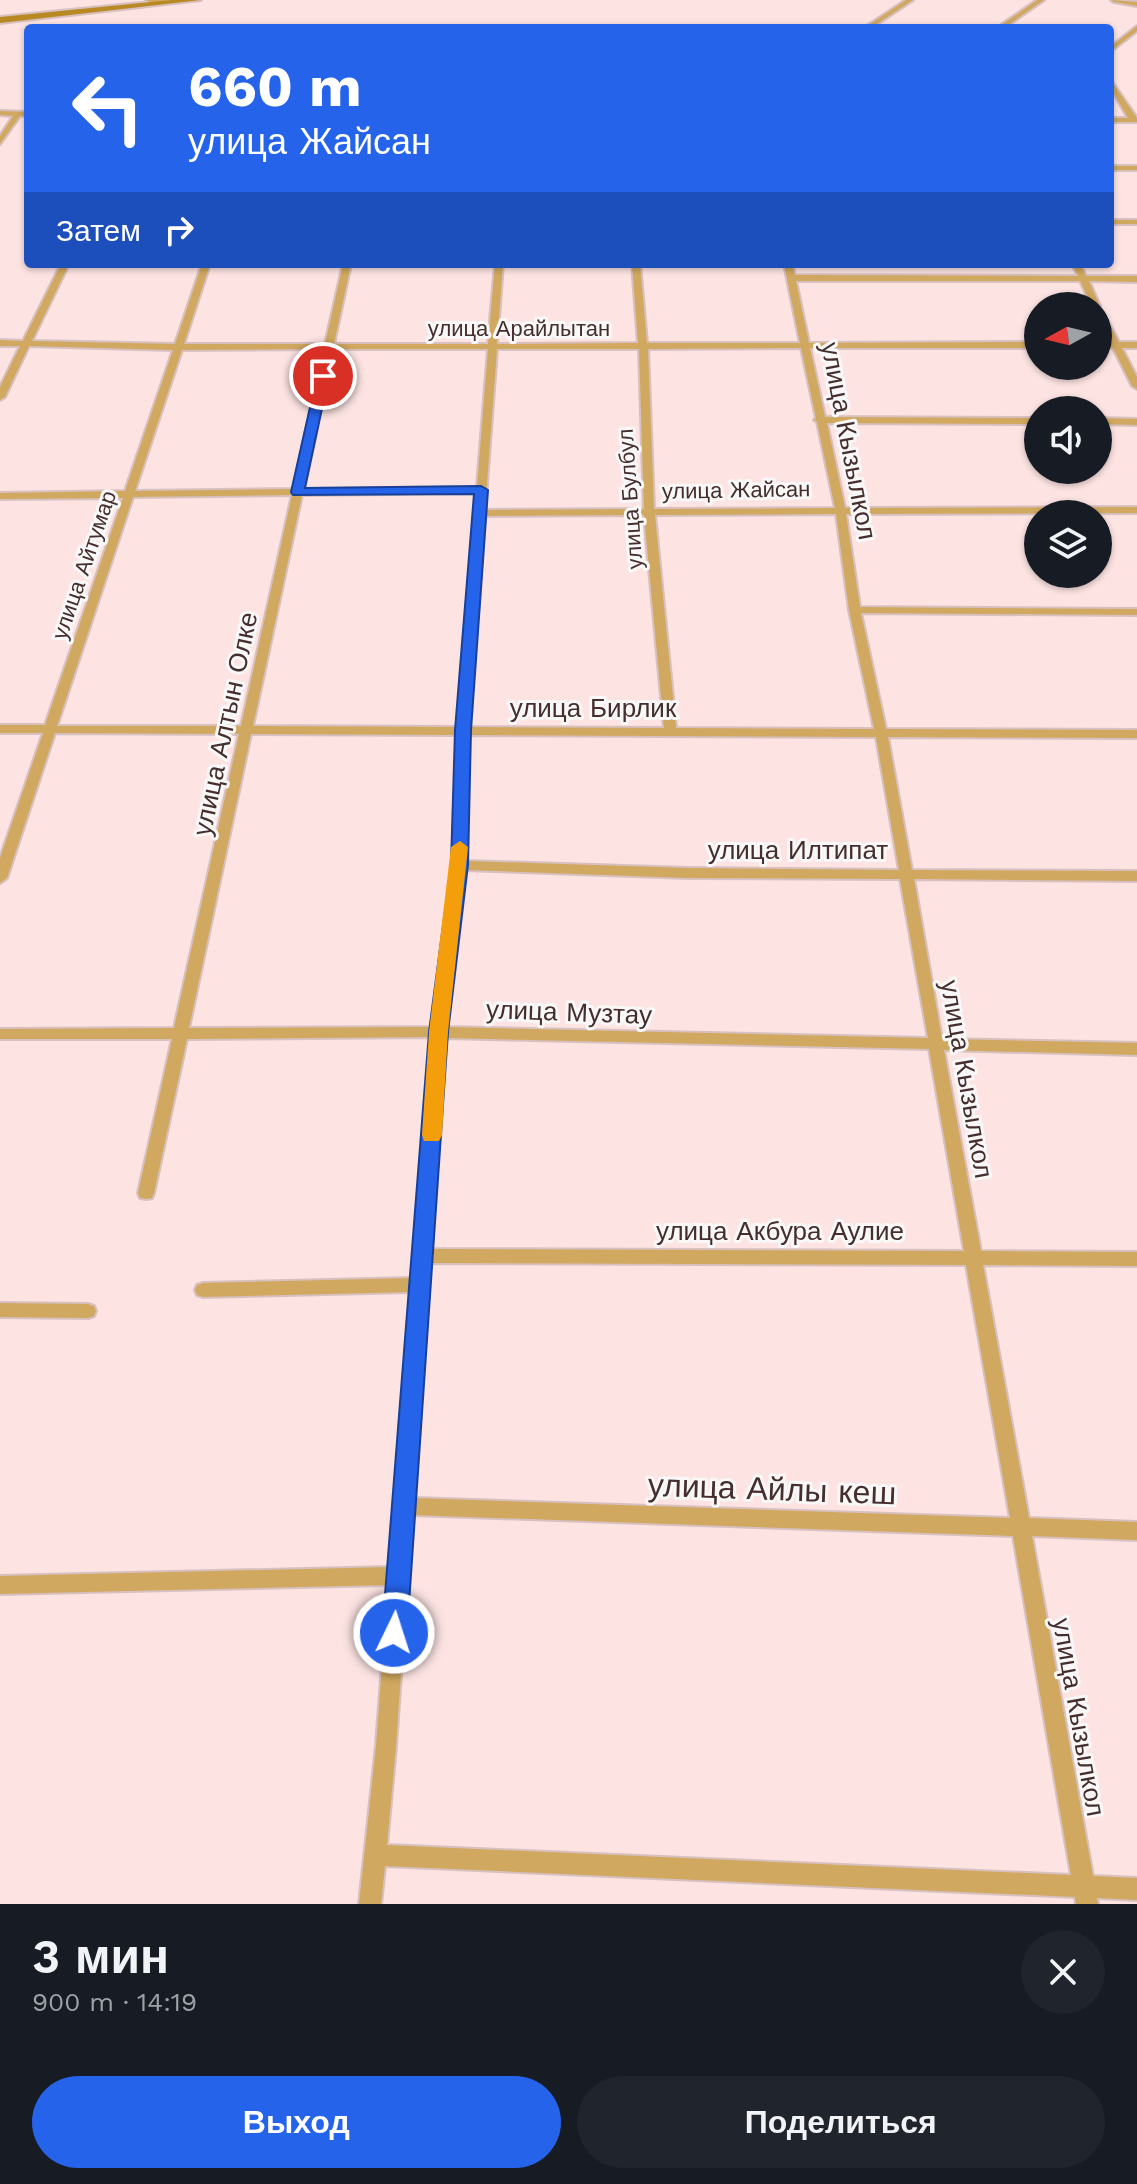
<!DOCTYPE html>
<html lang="ru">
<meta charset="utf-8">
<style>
:root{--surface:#171b24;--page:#20242c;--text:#f1f3f6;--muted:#9ea1a6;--accent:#2563eb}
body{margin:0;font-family:"Work Sans",sans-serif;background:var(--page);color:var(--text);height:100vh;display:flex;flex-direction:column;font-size:30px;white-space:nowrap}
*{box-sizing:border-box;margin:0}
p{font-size:26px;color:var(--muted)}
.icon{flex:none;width:44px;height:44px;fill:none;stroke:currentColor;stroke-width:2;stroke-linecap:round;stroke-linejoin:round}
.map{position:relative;height:1904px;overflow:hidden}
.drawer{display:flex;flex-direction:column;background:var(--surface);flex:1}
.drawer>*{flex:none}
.hud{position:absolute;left:24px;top:24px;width:1090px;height:244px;border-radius:8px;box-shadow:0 2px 6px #0004;background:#2563eb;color:#fff;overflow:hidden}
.needle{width:52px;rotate:262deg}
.buttons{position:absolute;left:1024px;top:292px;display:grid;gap:16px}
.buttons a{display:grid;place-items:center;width:88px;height:88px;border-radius:50%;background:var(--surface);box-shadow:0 2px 6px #0004;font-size:40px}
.pin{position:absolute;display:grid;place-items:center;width:68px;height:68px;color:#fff;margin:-34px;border:4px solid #fff;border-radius:50%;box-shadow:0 2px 8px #0007}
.me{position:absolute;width:88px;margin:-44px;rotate:4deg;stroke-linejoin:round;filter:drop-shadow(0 0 6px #0008)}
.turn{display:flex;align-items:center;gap:28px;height:168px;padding:0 32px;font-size:36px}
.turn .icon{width:104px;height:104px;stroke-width:2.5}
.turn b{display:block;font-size:56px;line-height:68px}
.then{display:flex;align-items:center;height:76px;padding:0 32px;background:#0003;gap:16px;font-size:30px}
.round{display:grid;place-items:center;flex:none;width:84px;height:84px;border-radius:42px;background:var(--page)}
.headline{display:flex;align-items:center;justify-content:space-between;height:136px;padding:0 32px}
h1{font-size:48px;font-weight:600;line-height:60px}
.action{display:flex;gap:16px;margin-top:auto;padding:16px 32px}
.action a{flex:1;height:92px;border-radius:48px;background:var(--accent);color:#fff;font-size:32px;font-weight:600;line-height:92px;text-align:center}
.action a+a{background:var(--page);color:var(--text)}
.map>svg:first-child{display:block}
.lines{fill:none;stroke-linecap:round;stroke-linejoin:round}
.street-casing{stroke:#d8c0bf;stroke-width:4}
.secondary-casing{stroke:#d8c0bf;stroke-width:4}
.street{fill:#d1a85f;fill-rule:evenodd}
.secondary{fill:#b98924;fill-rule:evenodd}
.route{fill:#2563eb;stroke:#184099;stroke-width:2}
.slow{fill:#f59e0b}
.labels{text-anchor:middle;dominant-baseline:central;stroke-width:6;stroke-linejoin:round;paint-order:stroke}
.far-street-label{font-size:22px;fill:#452e2d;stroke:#f8f8f8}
.street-label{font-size:26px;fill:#452e2d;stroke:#f8f8f8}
.near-street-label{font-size:32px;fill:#452e2d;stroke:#f8f8f8}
</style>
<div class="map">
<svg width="1137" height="1904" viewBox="0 0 1137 1904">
<rect width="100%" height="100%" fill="#fde4e3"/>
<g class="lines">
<defs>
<g id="street">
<polygon points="146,0 168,0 154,5"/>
<polygon points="906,0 913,0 871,28 864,28"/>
<polygon points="1037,0 1044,0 1004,28 997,28"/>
<polygon points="1111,0 1137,2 1137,6 1114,2"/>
<polygon points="1137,26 1137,31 1110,52 1110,47"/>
<polygon points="1110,79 1137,118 1137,122 1110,122 1110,118 1128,118 1110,87"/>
<polygon points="0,111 28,112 28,116 20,116 0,144 0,136 13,116 0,115"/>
<rect x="1110" y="166" width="27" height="4"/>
<rect x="1110" y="220" width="27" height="4"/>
<path d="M 61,264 L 69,264 L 32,341 L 175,344 L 202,264 L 210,264 L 184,344 L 325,344 L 343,264 L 351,264 L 334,344 L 488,344 L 495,264 L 503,264 L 497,344 L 638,343 L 632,264 L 640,264 L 647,343 L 800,343 L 784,264 L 792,264 L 795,275 L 1078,276 L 1072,264 L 1080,264 L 1086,276 L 1137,276 L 1137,282 L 1089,281 L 1100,306 L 1098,308 L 1098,306 L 1092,306 L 1080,281 L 796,281 L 809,343 L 1038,342 L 1038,348 L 810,348 L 825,417 L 1038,418 L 1038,424 L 827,423 L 845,508 L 1137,507 L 1137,513 L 846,514 L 860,607 L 1137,609 L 1137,615 L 861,613 L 886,729 L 1137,730 L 1137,738 L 888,737 L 912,870 L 1137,871 L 1137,881 L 914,879 L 942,1039 L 1137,1043 L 1137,1055 L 944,1050 L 981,1251 L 1137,1252 L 1137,1266 L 983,1265 L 1029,1518 L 1137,1522 L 1137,1540 L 1032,1536 L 1093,1876 L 1137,1878 L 1137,1900 L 1097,1898 L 1098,1904 L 1076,1904 L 1075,1897 L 385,1866 L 381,1904 L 359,1904 L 376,1746 L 388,1585 L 0,1594 L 0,1576 L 390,1567 L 411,1292 L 203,1297 L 197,1295 L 195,1290 L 197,1285 L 203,1283 L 412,1278 L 431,1037 L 187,1039 L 154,1193 L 152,1198 L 146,1199 L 140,1198 L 138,1193 L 172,1039 L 0,1039 L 0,1029 L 174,1028 L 239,734 L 55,733 L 7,878 L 0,883 L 0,858 L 43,733 L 0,733 L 0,725 L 45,725 L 123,498 L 0,499 L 0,493 L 125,491 L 173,350 L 29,346 L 5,397 L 0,400 L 0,387 L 20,346 L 0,346 L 0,340 L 23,341 ZM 801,348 L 816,418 L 814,420 L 817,422 L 835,508 L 654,509 L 648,349 ZM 324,349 L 293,489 L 135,491 L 182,350 ZM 333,349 L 488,349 L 477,487 L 303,489 ZM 497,349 L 639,349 L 644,509 L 485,510 ZM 476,493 L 457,727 L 253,726 L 302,495 ZM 292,495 L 241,726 L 57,726 L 133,497 ZM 836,514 L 849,610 L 874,729 L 676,728 L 655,515 ZM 644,515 L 664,728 L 469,727 L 485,516 ZM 251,734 L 457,735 L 452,865 L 432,1027 L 189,1028 ZM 469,735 L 876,737 L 899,870 L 688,868 L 466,861 ZM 465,870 L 688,878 L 900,879 L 928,1038 L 447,1027 ZM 446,1038 L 929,1049 L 964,1251 L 431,1249 ZM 430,1263 L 966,1265 L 1010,1518 L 414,1498 ZM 412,1515 L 1013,1536 L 1071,1875 L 387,1845 L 396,1746 Z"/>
<polygon points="1098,308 1102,311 1119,342 1137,342 1137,348 1122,348 1137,377 1137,389 1132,386 1113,348 1098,348 1098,342 1110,342 1098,319"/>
<polygon points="1098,418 1137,419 1137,425 1098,424"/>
<polygon points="0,1303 88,1304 94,1306 96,1311 94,1316 88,1318 0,1317"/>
</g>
<polygon id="secondary" points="171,0 201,0 0,23 0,17"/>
</defs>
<use href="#street" class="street-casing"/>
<use href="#secondary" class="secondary-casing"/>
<use href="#street" class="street"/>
<use href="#secondary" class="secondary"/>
</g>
<polygon class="route" points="323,372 329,376 305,488 481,486 488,490 471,730 468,865 448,1032 407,1633 403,1642 394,1646 385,1642 382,1633 429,1032 451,865 455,730 474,494 293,495 291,492 317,376"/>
<polygon class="slow" points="460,841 468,847 448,1032 442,1135 439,1141 424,1141 422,1135 429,1032 451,847"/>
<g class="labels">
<g class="far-street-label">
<text x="519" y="328">улица Арайлытан</text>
<text transform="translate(736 490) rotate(-1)">улица Жайсан</text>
<text transform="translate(630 499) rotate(-94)">улица Булбул</text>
<text transform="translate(84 565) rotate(-71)">улица Айтумар</text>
</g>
<g class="street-label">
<text transform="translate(849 441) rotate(79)">улица Кызылкол</text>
<text x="593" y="708">улица Бирлик</text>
<text transform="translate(225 724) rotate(-78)">улица Алтын Олке</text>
<text x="798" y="850">улица Илтипат</text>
<text transform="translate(569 1012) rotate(2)">улица Музтау</text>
<text transform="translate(967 1079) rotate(80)">улица Кызылкол</text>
<text x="780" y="1231">улица Акбура Аулие</text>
<text transform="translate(1079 1717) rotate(80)">улица Кызылкол</text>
</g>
<g class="near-street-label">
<text transform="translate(772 1489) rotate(2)">улица Айлы кеш</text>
</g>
</g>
</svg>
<div class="buttons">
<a><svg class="needle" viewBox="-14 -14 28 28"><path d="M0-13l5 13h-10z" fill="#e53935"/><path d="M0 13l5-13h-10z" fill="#9ea1a6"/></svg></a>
<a><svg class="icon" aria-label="sound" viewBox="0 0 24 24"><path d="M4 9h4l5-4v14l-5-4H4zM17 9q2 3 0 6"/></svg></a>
<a><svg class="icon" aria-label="layers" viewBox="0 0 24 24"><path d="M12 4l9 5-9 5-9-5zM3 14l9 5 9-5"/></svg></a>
</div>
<div class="pin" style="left:323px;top:376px;background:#d93025"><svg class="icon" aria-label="arrive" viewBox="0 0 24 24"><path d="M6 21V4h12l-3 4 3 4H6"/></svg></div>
<svg class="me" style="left:394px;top:1633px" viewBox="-20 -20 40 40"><circle r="17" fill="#2563eb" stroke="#fff" stroke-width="3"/><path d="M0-11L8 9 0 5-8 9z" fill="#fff"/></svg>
<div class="hud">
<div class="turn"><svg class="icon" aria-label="left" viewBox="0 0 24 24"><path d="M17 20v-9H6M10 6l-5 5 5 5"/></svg><div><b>660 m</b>улица Жайсан</div></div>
<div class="then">Затем<svg class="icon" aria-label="right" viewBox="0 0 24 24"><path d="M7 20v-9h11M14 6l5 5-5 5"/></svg></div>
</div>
</div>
<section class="drawer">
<div class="headline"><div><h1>3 мин</h1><p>900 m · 14:19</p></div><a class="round"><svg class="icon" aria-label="close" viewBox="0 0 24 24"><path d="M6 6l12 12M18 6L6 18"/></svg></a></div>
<div class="action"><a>Выход</a><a>Поделиться</a></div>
</section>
